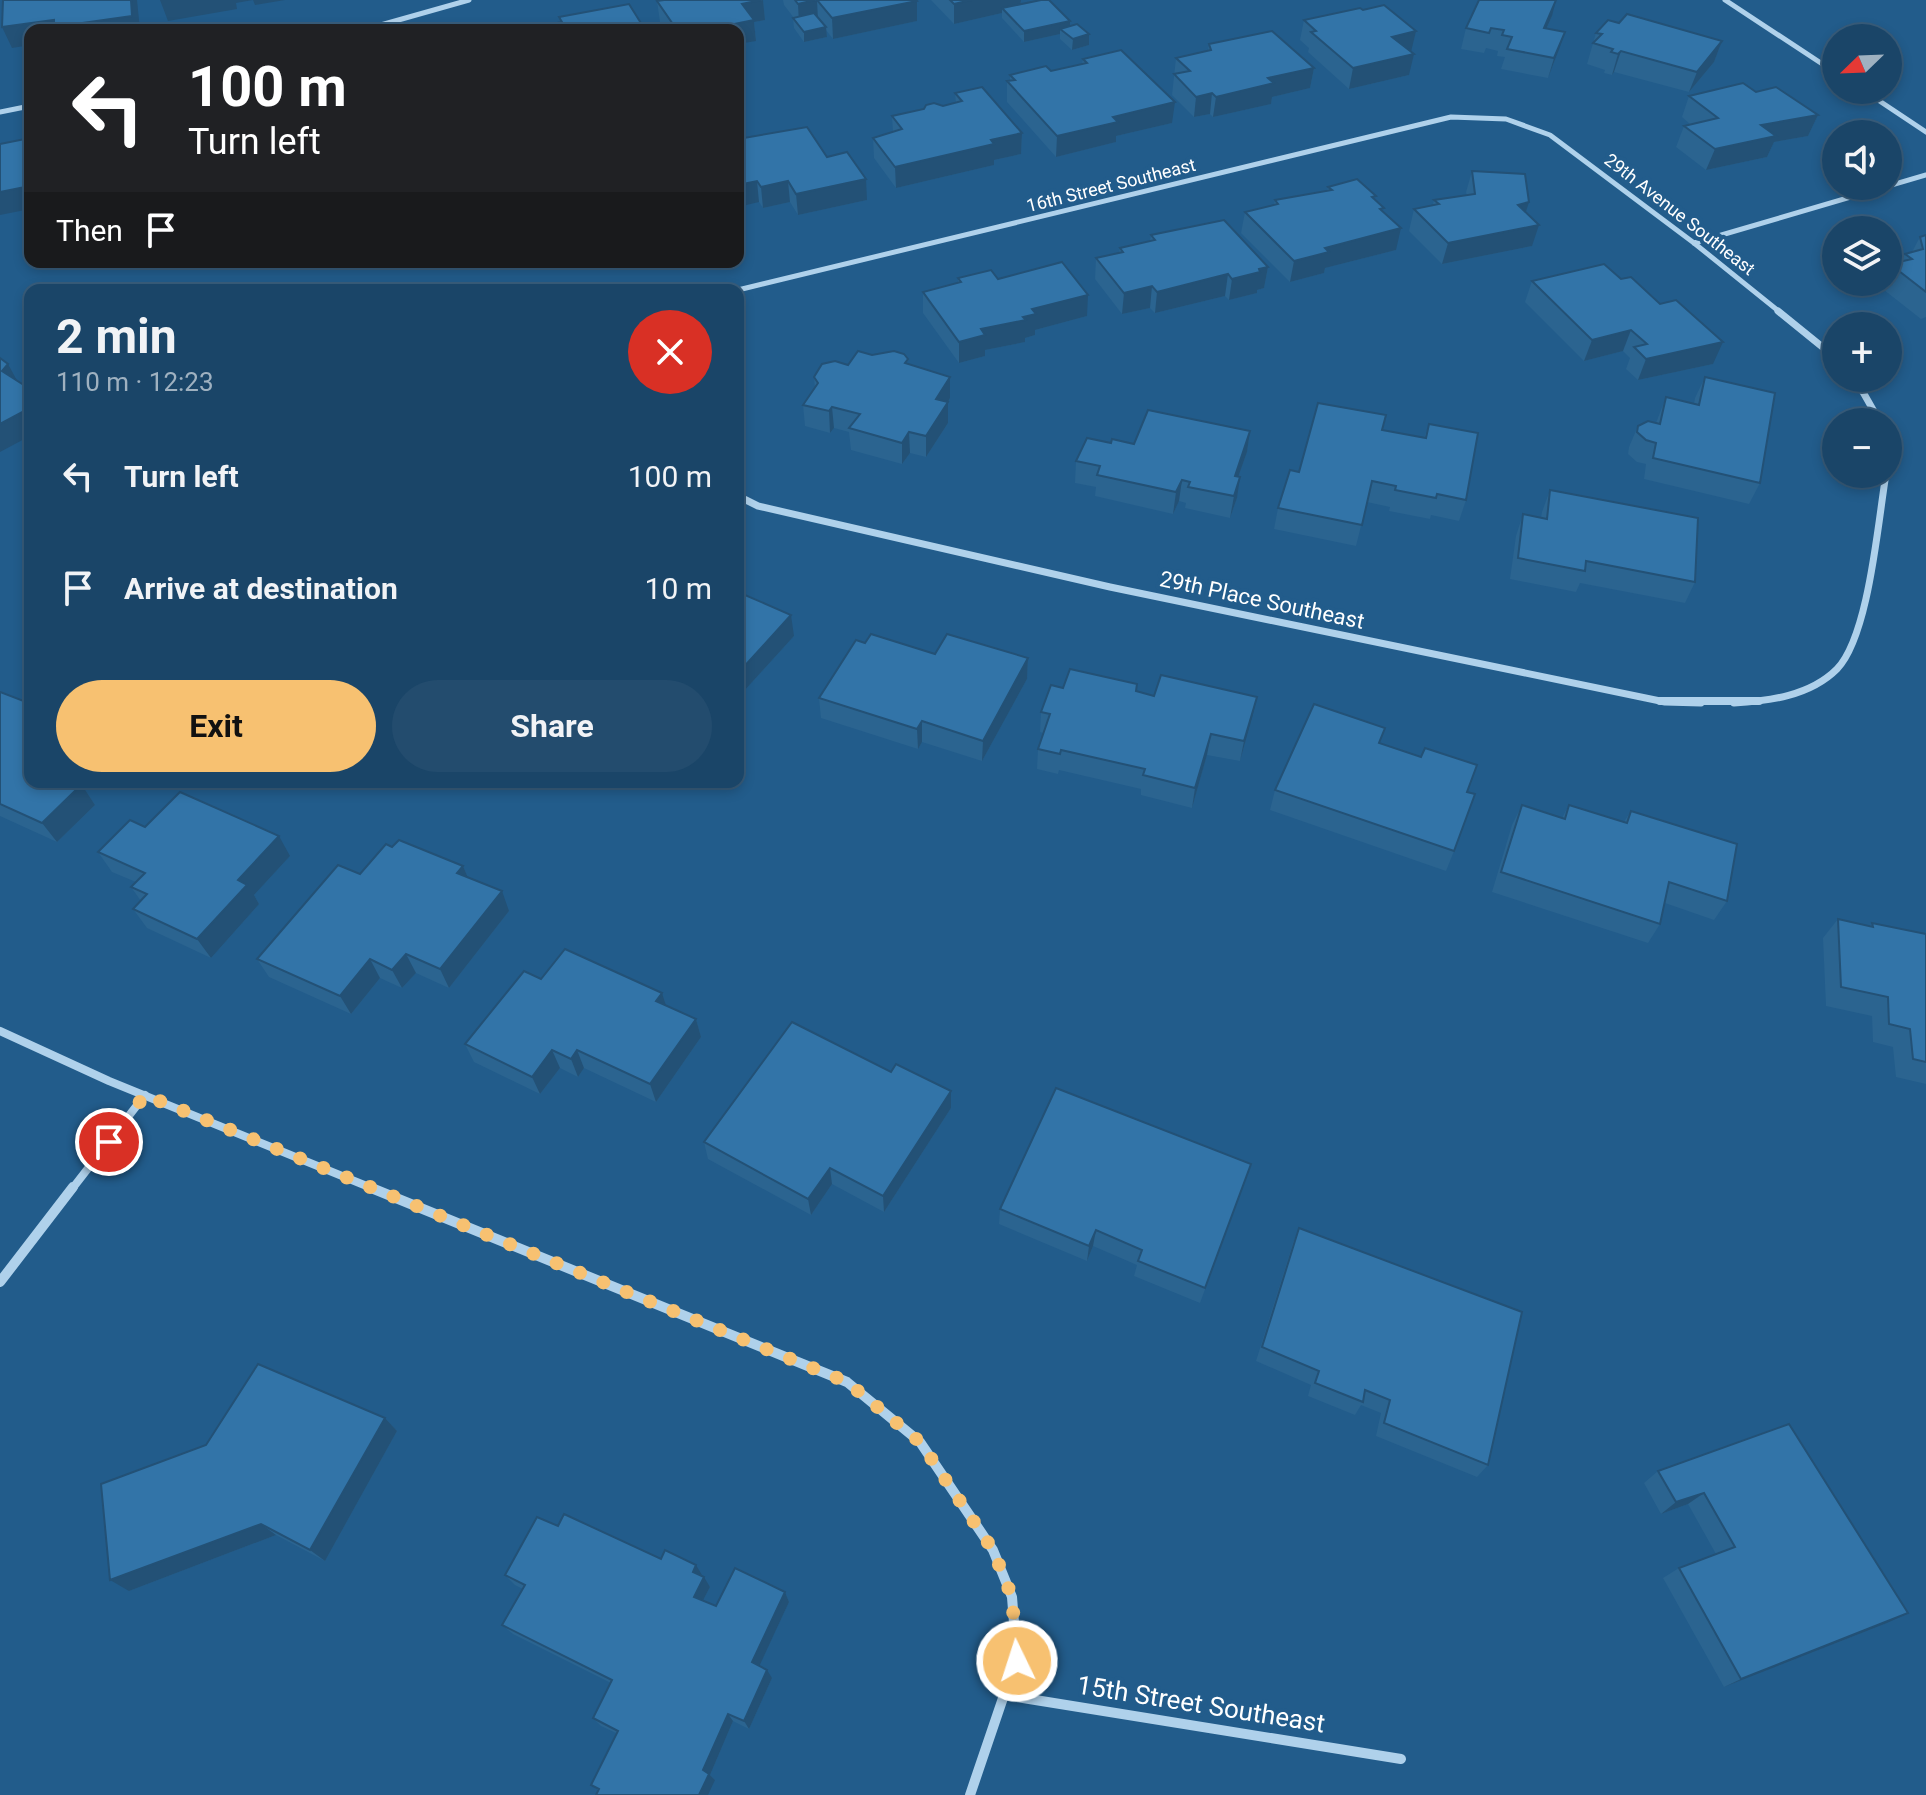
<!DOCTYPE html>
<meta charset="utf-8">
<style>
:root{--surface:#1a4568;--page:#234c6e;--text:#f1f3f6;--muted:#9fb1c0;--line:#385d7c;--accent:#f7c171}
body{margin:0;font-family:Roboto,sans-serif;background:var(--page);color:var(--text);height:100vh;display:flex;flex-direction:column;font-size:30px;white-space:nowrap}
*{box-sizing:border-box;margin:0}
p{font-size:26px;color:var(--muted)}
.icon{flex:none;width:44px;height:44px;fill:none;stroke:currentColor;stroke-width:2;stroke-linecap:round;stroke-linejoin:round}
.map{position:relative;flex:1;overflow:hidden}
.panel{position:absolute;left:24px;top:284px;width:720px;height:504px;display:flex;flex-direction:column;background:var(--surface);border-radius:16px;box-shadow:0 4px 12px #0003,0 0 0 2px var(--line)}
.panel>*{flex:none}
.guide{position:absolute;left:24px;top:24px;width:720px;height:244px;border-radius:16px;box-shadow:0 4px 12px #0003,0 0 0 2px var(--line);background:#202124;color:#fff;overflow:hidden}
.needle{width:52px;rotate:247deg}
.buttons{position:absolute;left:1822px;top:24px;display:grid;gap:16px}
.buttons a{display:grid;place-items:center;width:80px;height:80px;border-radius:50%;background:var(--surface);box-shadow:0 4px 12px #0003,0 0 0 2px var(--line);font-size:40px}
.pin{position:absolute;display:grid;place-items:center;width:68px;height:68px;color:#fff;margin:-34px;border:4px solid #fff;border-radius:50%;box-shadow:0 2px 8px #0007}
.me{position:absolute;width:88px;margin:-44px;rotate:356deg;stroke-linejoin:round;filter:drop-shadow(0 0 6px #0008)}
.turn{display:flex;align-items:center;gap:28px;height:168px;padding:0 32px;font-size:36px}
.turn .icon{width:104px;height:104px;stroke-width:2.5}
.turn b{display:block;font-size:56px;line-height:68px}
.then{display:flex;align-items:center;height:76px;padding:0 32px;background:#0003;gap:16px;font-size:30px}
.round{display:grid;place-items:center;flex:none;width:84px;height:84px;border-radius:42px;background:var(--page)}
.summary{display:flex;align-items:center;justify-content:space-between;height:136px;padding:0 32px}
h1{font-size:48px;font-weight:700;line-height:60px}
.cta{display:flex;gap:16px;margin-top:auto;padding:16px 32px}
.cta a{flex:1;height:92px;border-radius:48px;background:var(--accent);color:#111;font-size:32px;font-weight:700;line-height:92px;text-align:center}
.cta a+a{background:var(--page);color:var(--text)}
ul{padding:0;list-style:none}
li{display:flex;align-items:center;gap:24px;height:112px;padding:0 32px}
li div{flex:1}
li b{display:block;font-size:30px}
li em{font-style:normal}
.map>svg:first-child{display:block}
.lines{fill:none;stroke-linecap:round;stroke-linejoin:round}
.minor-far3{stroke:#afd1eb;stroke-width:5}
.minor-far2{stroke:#afd1eb;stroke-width:7}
.minor-far1{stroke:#afd1eb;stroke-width:8}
.minor{stroke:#afd1eb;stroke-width:10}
.wall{fill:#2b6490}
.shaded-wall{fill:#235176}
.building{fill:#3274a8;stroke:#235176;stroke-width:2}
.route{stroke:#f7c171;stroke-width:14;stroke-dasharray:0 25.2}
.labels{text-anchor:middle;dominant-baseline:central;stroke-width:8;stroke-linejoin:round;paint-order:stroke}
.far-street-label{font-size:18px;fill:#fff;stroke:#225c8b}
.street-label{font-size:22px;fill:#fff;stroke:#225c8b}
.near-street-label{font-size:26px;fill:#fff;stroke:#225c8b}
</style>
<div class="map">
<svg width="1926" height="1795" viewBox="0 0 1926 1795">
<rect width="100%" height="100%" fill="#225c8b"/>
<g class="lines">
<g class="minor-far3">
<polyline points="1725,0 1836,73"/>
<polyline points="363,30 469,0"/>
<polyline points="1863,90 1926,132"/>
<polyline points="0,112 30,106"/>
<polyline points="1694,243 1926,175"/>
<polyline points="738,290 1451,117 1506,119 1550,135 1694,243 1781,313"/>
</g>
<g class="minor-far2">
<polyline points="1778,311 1836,358"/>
<polyline points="1855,378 1880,422"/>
<polyline points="738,496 758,506 1110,587 1665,702 1701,703"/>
<path d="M 1734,703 C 1769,701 1810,696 1837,669 C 1869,636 1878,521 1886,474"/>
</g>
<g class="minor-far1">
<polyline points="1660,701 1759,701"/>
<polyline points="0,1031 109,1081 374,1189"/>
<polyline points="72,1189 145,1095"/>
</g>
<g class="minor">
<polyline points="369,1187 847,1382 920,1442 993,1550 1012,1597 1017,1661 1004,1695"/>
<polyline points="0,1282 73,1187"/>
<polyline points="970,1795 1004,1695 1401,1759"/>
</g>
</g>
<g class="wall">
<polygon points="763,0 765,20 754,22 756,41 738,30 666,30 660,22 657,1"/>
<polygon points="783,0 916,0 917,21 833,39 826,30 827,37 804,42 794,28 793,18 794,18 784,5"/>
<polygon points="931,0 1021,0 1021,4 1089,34 1089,45 1072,50 1060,39 1060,34 1024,42 1002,18 1002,13 954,24"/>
<polygon points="1552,16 1547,28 1558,52 1548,78 1501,69 1505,57 1497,56 1498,51 1486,48 1484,53 1461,49 1466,28"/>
<polygon points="1304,20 1411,52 1409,75 1349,89 1308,52 1309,48 1300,40"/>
<polygon points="1619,23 1722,41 1714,62 1689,92 1614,72 1612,75 1604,73 1605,70 1587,64 1596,33"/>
<polygon points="1209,44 1314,68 1310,88 1272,97 1271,104 1213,117 1210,114 1194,117 1172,95 1176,58 1208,51"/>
<polygon points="1083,59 1172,123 1116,136 1116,142 1056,157 1007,102 1007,81 1010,81 1010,75 1051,71 1082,64"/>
<polygon points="955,93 1022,133 1021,154 994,160 994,165 896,188 874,158 873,138 893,132 892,116 956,103"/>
<polygon points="1689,96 1818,115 1808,136 1774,142 1767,157 1706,170 1676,147 1684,126 1691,125 1682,117"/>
<polygon points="738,139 827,157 867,200 798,215 790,202 763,208 759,202"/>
<polygon points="1472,171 1526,212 1532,246 1442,264 1409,231 1414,209 1433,205 1434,200 1467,196 1466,192"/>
<polygon points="1328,187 1375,200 1383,212 1396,250 1325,268 1324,273 1290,282 1241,233 1245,212 1274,205 1275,200 1327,191"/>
<polygon points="1151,235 1268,267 1264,288 1257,290 1257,293 1229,300 1225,296 1155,313 1150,308 1122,314 1095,279 1096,258 1119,253 1120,248 1150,241"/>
<polygon points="1926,235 1926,317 1921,319 1879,286 1881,282 1888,282 1888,269 1890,264 1901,262 1905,254 1912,252 1920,237"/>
<polygon points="467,262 488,262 479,267"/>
<polygon points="958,278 998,279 1087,316 1035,330 1035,335 1025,338 1025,342 985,350 985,356 959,363 923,313 923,292 958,283"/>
<polygon points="1532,281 1713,364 1638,380 1626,369 1630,358 1623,351 1584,361 1525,302"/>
<polygon points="908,364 950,377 950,398 948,402 948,423 926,457 910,453 902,464 851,450 849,432 834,428 830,433 805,426 803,405 815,388 814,377"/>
<polygon points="1705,377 1760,483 1749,504 1644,479 1646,464 1637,462 1628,454 1629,447 1638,426 1656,423 1666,397 1694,404 1695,398"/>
<polygon points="1429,424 1466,500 1459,521 1431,515 1430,519 1389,511 1390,507 1367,502 1356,546 1274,529 1278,508 1299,472 1382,430 1424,438"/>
<polygon points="1250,431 1247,452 1238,477 1237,498 1230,518 1185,508 1186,503 1179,501 1173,514 1095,496 1096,487 1075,483 1076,461 1111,443 1134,444"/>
<polygon points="1550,490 1695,582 1685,603 1580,583 1576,592 1510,579 1516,536 1523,514 1541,518 1542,512"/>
<polygon points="738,592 794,636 744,691 738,688"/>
<polygon points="865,643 935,654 1028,658 1027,679 982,761 922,742 918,749 821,718 819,698"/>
<polygon points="1137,684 1136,691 1252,718 1240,761 1207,755 1192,808 1141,795 1141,789 1059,770 1058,774 1037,769 1038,749 1043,733 1040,732 1041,712 1063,688"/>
<polygon points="0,692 30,782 85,782 82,785 95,805 57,842 0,816"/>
<polygon points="1380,743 1421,757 1467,792 1454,851 1446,871 1270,810 1275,790"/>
<polygon points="1522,805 1562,818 1569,805 1624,822 1631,811 1727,901 1714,920 1665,903 1660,924 1648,943 1492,892 1512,825"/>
<polygon points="145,827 290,856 254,895 259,904 211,958 147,928 133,909 141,901 131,887 136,882 112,872 98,852"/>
<polygon points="392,847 463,866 468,878 509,911 449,988 416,973 402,988 380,978 351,1014 269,977 257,959"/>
<polygon points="1838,919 1869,927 1872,923 1926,934 1926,1084 1896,1077 1893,1047 1873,1042 1872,1016 1826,1006 1823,938"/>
<polygon points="541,979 666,1005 696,1019 701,1037 656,1102 584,1068 578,1077 560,1068 540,1094 474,1062 465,1044"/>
<polygon points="891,1072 951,1108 884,1212 832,1184 811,1215 708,1159 704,1142"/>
<polygon points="1245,1180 1200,1303 1134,1276 1137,1265 1093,1246 1087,1261 999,1224 1000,1209"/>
<polygon points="1299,1228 1488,1465 1477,1477 1376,1436 1381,1413 1361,1405 1355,1415 1308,1396 1311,1385 1256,1361 1293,1243"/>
<polygon points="385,1418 397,1431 325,1561 276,1535 129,1591 206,1445"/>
<polygon points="1789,1424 1887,1623 1724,1687 1663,1578 1679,1568 1716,1554 1688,1504 1661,1514 1644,1483 1658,1471"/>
<polygon points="661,1559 702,1576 710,1587 703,1600 716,1606 785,1592 789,1602 759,1666 772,1678 749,1729 733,1721 710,1775 715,1780 598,1790 591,1785 616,1733 601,1726 593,1718 611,1683 513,1634 502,1625 523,1589 515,1585 505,1575"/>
</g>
<g class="shaded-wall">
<polygon points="131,0 137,0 140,30 30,30 30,45 12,48 2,27"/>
<polygon points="160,0 253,0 236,3 237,9 168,21"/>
<polygon points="253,0 285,0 255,5"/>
<polygon points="763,0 765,20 754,22 756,41 738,44 738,30 705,30 742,4"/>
<polygon points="817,0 818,20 799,24 798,4"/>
<polygon points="971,0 1021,0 1020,9 1002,8 1002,13 954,24 954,4"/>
<polygon points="1556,0 1552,16 1538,48 1544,28"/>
<polygon points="917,1 917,21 833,39 832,18"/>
<polygon points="1070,21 1070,32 1060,29 1060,34 1024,42 1024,31"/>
<polygon points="826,27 827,37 804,42 804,32"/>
<polygon points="1416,31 1411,52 1392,37"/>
<polygon points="1565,32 1558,52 1548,78 1554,58"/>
<polygon points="1089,34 1089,45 1072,50 1073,39"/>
<polygon points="1722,41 1714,62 1689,92 1697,72"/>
<polygon points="1621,51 1614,72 1612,75 1618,54"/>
<polygon points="1414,54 1409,75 1349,89 1353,68"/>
<polygon points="1314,68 1310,88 1272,97 1271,104 1213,117 1216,97 1268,78"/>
<polygon points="1212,93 1210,114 1194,117 1196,97"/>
<polygon points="1175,102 1172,123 1116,136 1116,142 1056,157 1057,136 1113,117"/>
<polygon points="1818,115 1808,136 1774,142 1767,157 1706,170 1715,149 1761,125"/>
<polygon points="1022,133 1021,154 994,160 994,165 896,188 895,167 991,140"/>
<polygon points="866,179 867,200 798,215 796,194"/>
<polygon points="757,181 759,202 738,207 738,185"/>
<polygon points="788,181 790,202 763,208 761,187"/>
<polygon points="30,186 30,209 0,215 0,192"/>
<polygon points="1529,202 1522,224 1518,205"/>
<polygon points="1539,225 1532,246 1442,264 1448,243"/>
<polygon points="1401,228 1396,250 1325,268 1324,273 1290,282 1294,261 1325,248"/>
<polygon points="478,262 488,262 479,267"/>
<polygon points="1268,267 1264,288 1257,290 1257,293 1229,300 1232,279"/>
<polygon points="1228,274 1225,296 1155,313 1157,292"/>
<polygon points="1152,286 1150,308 1122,314 1124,293"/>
<polygon points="1088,295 1087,316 1035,330 1035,335 1025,338 1025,342 985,350 985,356 959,363 959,342 981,329 1023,317 1032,309"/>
<polygon points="1631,330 1623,351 1584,361 1592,340"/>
<polygon points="1723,342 1713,364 1638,380 1646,359"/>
<polygon points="8,364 20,386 2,371"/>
<polygon points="950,377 950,398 948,402 948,423 926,457 926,436 936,399"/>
<polygon points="832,407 834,428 830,433 829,411"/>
<polygon points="30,408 30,436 0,452 0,424"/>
<polygon points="1250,431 1247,452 1231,497 1235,476"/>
<polygon points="909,432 910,453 902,464 902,443"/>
<polygon points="1240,477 1237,498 1230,518 1234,496"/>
<polygon points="1182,480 1179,501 1173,514 1176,492"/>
<polygon points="791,615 794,636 744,691 741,670"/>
<polygon points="1028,658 1027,679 982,761 983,741"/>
<polygon points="1257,697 1252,718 1240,761 1244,741"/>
<polygon points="922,721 922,742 918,749 917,729"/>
<polygon points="1211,734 1207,755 1192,808 1195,788"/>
<polygon points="63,782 85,782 82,785 95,805 57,842 42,823"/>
<polygon points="279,836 290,856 254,895 259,904 211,958 197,939 238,880"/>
<polygon points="463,866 471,885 457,873"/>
<polygon points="502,891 509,911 449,988 440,969"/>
<polygon points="406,954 416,973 402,988 392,970"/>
<polygon points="370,959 380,978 351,1014 340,996"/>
<polygon points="662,993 668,1012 656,1001"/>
<polygon points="696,1019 701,1037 656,1102 650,1084"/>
<polygon points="552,1050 560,1068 540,1094 532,1077"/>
<polygon points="577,1050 584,1068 578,1077 571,1059"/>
<polygon points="951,1091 951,1108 884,1212 883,1196"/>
<polygon points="830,1168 832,1184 811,1215 808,1199"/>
<polygon points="1096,1230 1093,1246 1087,1261 1089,1246"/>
<polygon points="385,1418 397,1431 325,1561 310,1550"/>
<polygon points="1704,1493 1688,1504 1661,1514 1676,1502"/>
<polygon points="261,1524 276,1535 129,1591 110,1580"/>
<polygon points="696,1565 702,1575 693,1572"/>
<polygon points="704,1577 710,1587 700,1606 694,1597"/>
<polygon points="785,1592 789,1602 757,1671 752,1662"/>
<polygon points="1908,1613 1887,1623 1724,1687 1741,1679"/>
<polygon points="767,1670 772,1678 749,1729 744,1721"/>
<polygon points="728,1714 733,1721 710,1775 715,1780 708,1795 699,1795 703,1770"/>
</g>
<g class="building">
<polygon points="3,0 131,0 132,16 54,27 54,20 2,27"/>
<polygon points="664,0 761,0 742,4 754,20 705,30 677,30 657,1"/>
<polygon points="795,0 815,0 798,4"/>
<polygon points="817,0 916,0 917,1 832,18"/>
<polygon points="950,0 971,0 954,4"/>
<polygon points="1041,0 1049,0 1070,21 1024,31 1002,8"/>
<polygon points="1479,0 1556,0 1544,28 1565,32 1554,58 1507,49 1512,37 1502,35 1504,30 1491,28 1489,33 1466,28"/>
<polygon points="629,4 644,28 633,30 523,30 562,22 559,17"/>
<polygon points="1384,5 1416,31 1392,37 1414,54 1353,68 1311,32 1316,31 1304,20 1360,8 1363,10"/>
<polygon points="814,13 826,27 804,32 793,18"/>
<polygon points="1627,14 1722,41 1697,72 1621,51 1618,54 1611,52 1613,49 1593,43 1602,34 1596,33 1608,20 1619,23"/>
<polygon points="1077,24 1089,34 1073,39 1060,29"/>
<polygon points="1272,31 1314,68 1268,78 1274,83 1216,97 1212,93 1196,97 1174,74 1190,71 1176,58 1211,50 1209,44"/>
<polygon points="1121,50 1175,102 1113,117 1118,122 1057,136 1007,81 1015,80 1010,75 1046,66 1051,71 1087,63 1083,59"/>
<polygon points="1743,83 1756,92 1776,87 1818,115 1761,125 1776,136 1715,149 1684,126 1718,118 1689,96"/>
<polygon points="982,87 1022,133 991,140 994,144 895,167 873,138 902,129 892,116 924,109 926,105 934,103 943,106 962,101 955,93"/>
<polygon points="807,127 827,157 847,152 866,179 796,194 788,181 761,187 757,181 738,185 738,139"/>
<polygon points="30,138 30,186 0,192 0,144"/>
<polygon points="1472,171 1525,174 1529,202 1518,205 1539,225 1448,243 1414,209 1439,204 1434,200 1475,194"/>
<polygon points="1357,179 1376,196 1372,197 1384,208 1380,209 1401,228 1325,248 1329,252 1294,261 1245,212 1278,204 1275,200 1332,190 1328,187"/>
<polygon points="1224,220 1268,267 1259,269 1260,272 1232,279 1228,274 1157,292 1152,286 1124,293 1096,258 1123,252 1120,248 1155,240 1151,235"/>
<polygon points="1926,235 1926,292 1890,264 1912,259 1905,254 1923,249 1920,237"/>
<polygon points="1062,262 1088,295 1032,309 1036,314 1023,317 1026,320 981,329 985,335 959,342 923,292 961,282 958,278 991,270 998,279"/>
<polygon points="1604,264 1621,279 1631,277 1660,304 1676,300 1723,342 1646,359 1634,347 1647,344 1631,330 1592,340 1532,281"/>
<polygon points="858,351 872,355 894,351 904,354 908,359 905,363 950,377 936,399 948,402 926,436 909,432 902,443 849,428 860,414 832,407 829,411 803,405 818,383 814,377 822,364 835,361 848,365"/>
<polygon points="0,358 8,364 2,371 30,389 30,408 0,424"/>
<polygon points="1705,377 1775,393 1760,483 1653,458 1656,443 1646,440 1637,432 1638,426 1648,421 1660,424 1666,397 1699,405"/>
<polygon points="1318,403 1386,415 1382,430 1426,438 1429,424 1478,433 1466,500 1437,494 1436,498 1395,490 1396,486 1372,481 1362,525 1278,508 1290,470 1299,472"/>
<polygon points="1148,410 1250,431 1235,476 1240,477 1234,496 1188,487 1190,482 1182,480 1176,492 1097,475 1100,466 1076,461 1087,438 1111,443 1112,439 1134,444"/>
<polygon points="1550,490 1698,518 1695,582 1586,561 1585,571 1518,558 1523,514 1547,519"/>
<polygon points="738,592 791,615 741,670 738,669"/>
<polygon points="871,634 935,654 947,634 1028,658 983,741 922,721 917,729 819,698 856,640 865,643"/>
<polygon points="1070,669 1137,684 1136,691 1154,696 1161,675 1257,697 1244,741 1211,734 1195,788 1143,775 1145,769 1061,750 1060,754 1038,749 1050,714 1041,712 1051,685 1063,688"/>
<polygon points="0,692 26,702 30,701 30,782 75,782 81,785 42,823 0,804"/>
<polygon points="1314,704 1385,728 1379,743 1421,757 1425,748 1477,765 1467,792 1475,794 1454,851 1275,790"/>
<polygon points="180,792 279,836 238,880 247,885 197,939 133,909 147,894 131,887 145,873 98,852 130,820 145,827"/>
<polygon points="1522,805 1565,819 1569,805 1627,823 1631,811 1737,844 1727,901 1669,882 1660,924 1501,872"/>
<polygon points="399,840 463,866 457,873 502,891 440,969 406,954 392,970 370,959 340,996 257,959 338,865 360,874 386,844 392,847"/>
<polygon points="1838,919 1873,927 1872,923 1926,934 1926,1062 1913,1059 1910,1029 1889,1024 1888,997 1841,987"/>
<polygon points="565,949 662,993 656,1001 696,1019 650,1084 577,1050 571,1059 552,1050 532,1077 465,1044 524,971 541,979"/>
<polygon points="792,1022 891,1072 896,1064 951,1091 883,1196 830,1168 808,1199 704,1142"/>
<polygon points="1056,1088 1251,1164 1205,1288 1138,1261 1142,1250 1096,1230 1089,1246 1000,1209"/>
<polygon points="1299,1228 1522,1312 1488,1465 1384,1423 1390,1400 1365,1390 1363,1402 1315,1383 1319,1371 1262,1347"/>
<polygon points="258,1364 385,1418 310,1550 261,1524 110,1580 101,1484 206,1445"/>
<polygon points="1789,1424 1908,1613 1741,1679 1679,1568 1735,1547 1704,1493 1676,1502 1658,1471"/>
<polygon points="564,1514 661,1559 665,1550 696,1565 693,1572 704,1577 694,1597 716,1606 735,1568 785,1592 752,1662 767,1670 744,1721 728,1714 703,1770 709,1774 699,1795 596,1795 599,1789 591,1785 618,1731 593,1718 612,1680 502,1625 525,1585 505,1575 537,1517 558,1526"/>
</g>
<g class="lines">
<polyline class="route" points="109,1142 145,1095 847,1382 920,1442 993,1550 1012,1597 1017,1661"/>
</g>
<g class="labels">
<g class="far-street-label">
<text transform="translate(1111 185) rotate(-14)">16th Street Southeast</text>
<text transform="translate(1680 214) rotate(38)">29th Avenue Southeast</text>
</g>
<g class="street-label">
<text transform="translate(1262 600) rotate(12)">29th Place Southeast</text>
</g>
<g class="near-street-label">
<text transform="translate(1201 1704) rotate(9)">15th Street Southeast</text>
</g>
</g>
</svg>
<div class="buttons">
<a><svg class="needle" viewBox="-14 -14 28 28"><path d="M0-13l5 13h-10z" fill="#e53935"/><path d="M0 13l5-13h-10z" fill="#9fb1c0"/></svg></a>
<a><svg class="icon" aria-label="sound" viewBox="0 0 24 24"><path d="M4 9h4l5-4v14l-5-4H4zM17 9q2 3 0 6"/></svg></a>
<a><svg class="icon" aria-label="layers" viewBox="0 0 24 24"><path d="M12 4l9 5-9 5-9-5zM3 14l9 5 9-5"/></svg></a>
<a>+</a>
<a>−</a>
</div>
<div class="pin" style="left:109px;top:1142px;background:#d93025"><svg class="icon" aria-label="arrive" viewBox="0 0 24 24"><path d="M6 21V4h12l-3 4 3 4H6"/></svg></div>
<svg class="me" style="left:1017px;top:1661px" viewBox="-20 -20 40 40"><circle r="17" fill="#f7c171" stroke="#fff" stroke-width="3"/><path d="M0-11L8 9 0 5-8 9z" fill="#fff"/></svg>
<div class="guide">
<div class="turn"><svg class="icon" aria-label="left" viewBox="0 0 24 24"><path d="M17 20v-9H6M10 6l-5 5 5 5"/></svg><div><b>100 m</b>Turn left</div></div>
<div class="then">Then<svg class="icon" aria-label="arrive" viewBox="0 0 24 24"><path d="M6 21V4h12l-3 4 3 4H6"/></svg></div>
</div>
<section class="panel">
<div class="summary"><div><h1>2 min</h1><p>110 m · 12:23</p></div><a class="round" style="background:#d93025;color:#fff"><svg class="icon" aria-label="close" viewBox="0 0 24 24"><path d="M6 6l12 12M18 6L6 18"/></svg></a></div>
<ul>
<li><svg class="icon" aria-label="left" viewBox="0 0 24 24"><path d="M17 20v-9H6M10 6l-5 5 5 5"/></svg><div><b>Turn left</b></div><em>100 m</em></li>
<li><svg class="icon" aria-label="arrive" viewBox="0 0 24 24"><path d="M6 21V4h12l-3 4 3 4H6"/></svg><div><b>Arrive at destination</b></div><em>10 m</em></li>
</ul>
<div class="cta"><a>Exit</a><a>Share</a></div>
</section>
</div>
